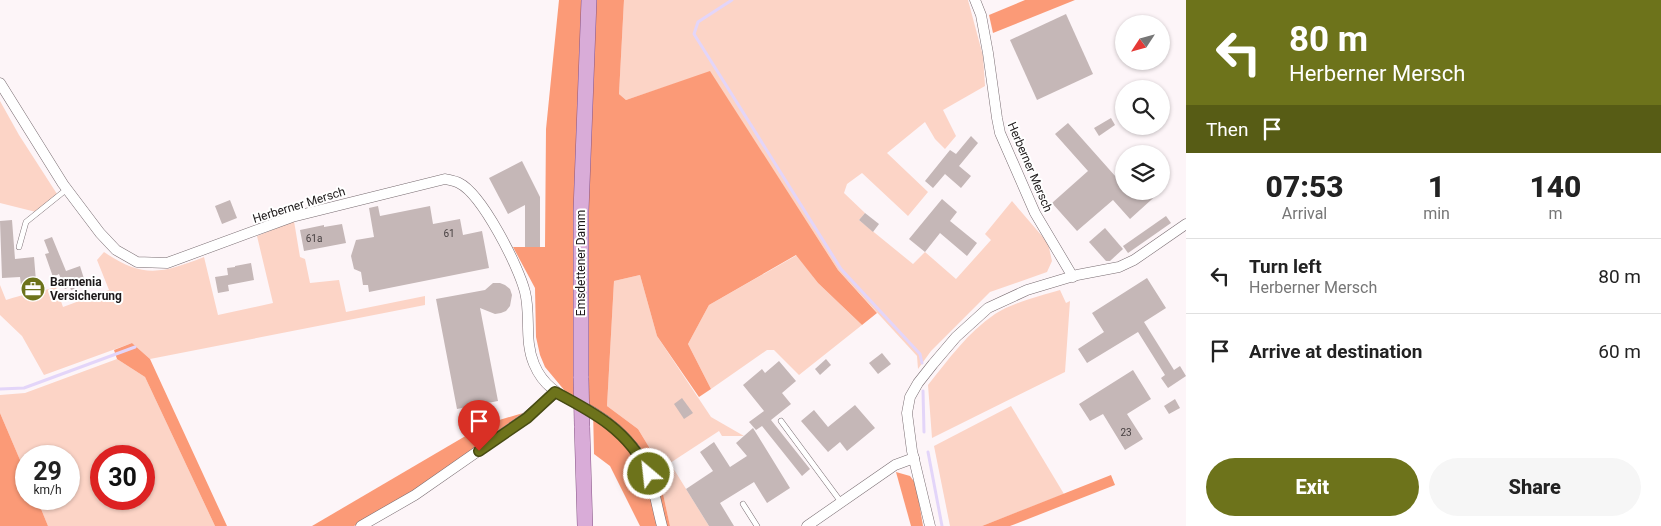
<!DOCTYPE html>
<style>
:root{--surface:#fff;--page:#f6f6f6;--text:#222;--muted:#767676;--line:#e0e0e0;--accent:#6d731b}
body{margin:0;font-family:Roboto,sans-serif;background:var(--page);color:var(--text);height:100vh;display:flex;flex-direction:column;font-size:19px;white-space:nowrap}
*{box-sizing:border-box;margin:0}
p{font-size:16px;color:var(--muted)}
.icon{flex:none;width:28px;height:28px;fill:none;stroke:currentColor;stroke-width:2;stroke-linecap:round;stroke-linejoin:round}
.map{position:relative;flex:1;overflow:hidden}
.drawer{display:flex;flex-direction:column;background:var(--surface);width:475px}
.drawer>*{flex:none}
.banner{background:#6d731b;color:#fff;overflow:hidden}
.needle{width:32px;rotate:234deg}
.tools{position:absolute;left:1115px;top:15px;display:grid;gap:10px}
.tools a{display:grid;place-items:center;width:55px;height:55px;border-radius:50%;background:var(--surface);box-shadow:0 1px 4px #0004;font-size:25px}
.speed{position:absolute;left:15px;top:445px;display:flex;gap:10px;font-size:25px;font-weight:700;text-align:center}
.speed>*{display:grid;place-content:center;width:65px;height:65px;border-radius:50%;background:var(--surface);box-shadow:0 1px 4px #0004;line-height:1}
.speed small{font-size:12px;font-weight:400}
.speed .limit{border:8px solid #d22;background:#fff;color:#111}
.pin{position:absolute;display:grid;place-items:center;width:42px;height:42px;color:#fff;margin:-51px -21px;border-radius:50% 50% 50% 0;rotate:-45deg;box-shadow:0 0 5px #0007}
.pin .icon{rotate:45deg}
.me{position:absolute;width:55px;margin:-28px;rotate:332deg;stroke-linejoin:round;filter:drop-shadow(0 0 4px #0008)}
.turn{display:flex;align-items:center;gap:18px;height:105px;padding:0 20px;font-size:22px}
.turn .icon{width:65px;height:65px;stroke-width:2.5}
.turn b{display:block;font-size:35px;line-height:42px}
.then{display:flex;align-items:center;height:48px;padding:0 20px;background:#0003;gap:10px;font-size:19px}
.eta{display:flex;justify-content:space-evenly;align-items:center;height:85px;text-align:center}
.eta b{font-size:30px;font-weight:800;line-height:35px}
.primary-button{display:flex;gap:10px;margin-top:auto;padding:10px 20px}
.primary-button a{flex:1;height:58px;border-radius:30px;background:var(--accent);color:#fff;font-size:20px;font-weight:800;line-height:58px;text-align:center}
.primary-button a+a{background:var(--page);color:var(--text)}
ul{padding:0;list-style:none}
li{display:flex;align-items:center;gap:15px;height:75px;padding:0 20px;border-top:1px solid var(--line)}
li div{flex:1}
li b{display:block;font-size:19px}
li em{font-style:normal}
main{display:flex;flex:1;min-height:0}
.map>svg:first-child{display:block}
.green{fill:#fcd4c6;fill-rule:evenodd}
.forest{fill:#fb9a77}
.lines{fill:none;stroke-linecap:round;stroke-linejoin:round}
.stream{stroke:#e3d5f9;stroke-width:3}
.building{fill:#c5b7b7}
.lane-casing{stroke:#786c71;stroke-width:6}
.street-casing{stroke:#786c71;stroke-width:11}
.primary-casing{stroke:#865485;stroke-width:16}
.lane{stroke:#fff;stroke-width:5}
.street{stroke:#fff;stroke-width:10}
.primary{stroke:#d9acd8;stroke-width:15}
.primary-bridge-casing{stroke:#865485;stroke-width:16;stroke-linecap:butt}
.primary-bridge{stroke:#d9acd8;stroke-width:15}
.route-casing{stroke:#474b12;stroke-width:12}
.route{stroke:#6d731b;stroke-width:9}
.labels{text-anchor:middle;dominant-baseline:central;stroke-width:4;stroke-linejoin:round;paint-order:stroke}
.number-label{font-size:10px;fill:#474041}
.street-label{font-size:12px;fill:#1d191a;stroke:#fff}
.poi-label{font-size:12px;font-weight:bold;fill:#1d191a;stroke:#fff;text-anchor:start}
</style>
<main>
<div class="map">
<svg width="1186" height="526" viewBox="0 0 1186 526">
<rect width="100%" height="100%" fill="#fdf5f8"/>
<g class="green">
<polygon points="624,0 968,0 983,56 985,86 943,110 956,136 945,149 935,139 925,122 887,153 928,192 908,216 862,173 847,184 844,193 865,213 859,220 913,264 925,252 956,279 991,240 985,234 1012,201 1048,243 1052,261 1047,272 990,292 931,351 918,369 917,356 838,270 710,72 626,100 619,94"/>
<polygon points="0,101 19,135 57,194 36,212 0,203"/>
<path d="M 294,221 L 300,257 L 305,259 L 310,283 L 339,280 L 346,312 L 425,296 L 425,305 L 150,359 L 132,343 L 44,375 L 22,336 L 0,315 L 0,285 L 6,300 C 23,294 40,292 56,287 L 63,307 L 109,290 L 97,260 L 104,252 C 143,279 163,273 204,257 L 218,315 L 273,303 L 257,236 Z"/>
<polygon points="797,255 818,283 862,325 799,375 774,350 767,350 711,389 688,344 709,305"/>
<polygon points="640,275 657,336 711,417 744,436 722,436 719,431 670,463 709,526 670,526 655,457 638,429 607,406 614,281"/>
<path d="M 1060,290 L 1066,303 L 1070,301 L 1065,372 L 932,438 L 928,385 C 948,360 968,332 995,314 C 1012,303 1040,296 1060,290 Z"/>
<path d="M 117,359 L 145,377 L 215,526 L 48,526 L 37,499 L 69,499 L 69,456 L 26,456 L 26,474 L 0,413 L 0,395 L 25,393 ZM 101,456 L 144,456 L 144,499 L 101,499 Z"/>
<polygon points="1011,406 1064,494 982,526 950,526 934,446"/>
</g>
<g class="forest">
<polygon points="559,0 624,0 619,94 626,100 710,71 838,270 877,313 862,325 818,283 796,255 709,305 688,344 711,389 699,397 657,336 640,275 614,281 607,406 638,429 655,457 670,526 640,526 610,466 594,454 593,409 570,397 545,367 540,355 536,337 535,288 513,247 545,247 546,129"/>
<polygon points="1025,0 1075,0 993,33 989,15"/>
<polygon points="132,343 150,359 227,526 215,526 145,377 117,359 114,350"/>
<polygon points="0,413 26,474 26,499 37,499 48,526 0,526"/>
<polygon points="523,413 416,490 354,526 312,526 486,424"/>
<polygon points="896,472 910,476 916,484 923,526 911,526"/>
<polygon points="1111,475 1115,485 1010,526 982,526"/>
</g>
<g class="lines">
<g class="stream">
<polyline points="732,0 698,22 694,34 841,269 920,354 922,363"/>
<polyline points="0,389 24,388 135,347"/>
<polyline points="923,391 924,432"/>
<polyline points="928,452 942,526"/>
</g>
</g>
<g class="building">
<polygon points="1066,14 1093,74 1037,100 1010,40"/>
<polygon points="1111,118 1115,125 1099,136 1094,128"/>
<polygon points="1068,123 1124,186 1124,191 1161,191 1130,219 1113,200 1077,231 1052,203 1088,171 1055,134"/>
<polygon points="971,136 978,143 959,166 971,176 961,188 945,174 933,188 925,181 950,150 956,154"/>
<polygon points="522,161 540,197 540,247 525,247 525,205 508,214 489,178"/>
<polygon points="942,199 957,212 950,221 977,243 967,256 940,233 925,252 909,239"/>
<polygon points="230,200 237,218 222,224 215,206"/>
<polygon points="378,206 380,216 430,206 433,224 460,219 463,235 482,231 489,268 369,292 368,285 363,285 361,272 354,269 351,256 356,240 374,237 369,208"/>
<polygon points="865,213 879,224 873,232 859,220"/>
<polygon points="1166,216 1171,223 1128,253 1123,246"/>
<polygon points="12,220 15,259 34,257 37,293 22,294 20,277 2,278 0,221"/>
<polygon points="342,224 346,243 304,251 300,230 324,225 324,227"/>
<polygon points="1105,228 1123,249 1110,261 1106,261 1089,242"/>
<polygon points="52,237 66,271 80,266 85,282 80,284 81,287 71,290 70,287 65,289 59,274 53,277 45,254 49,253 44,240"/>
<polygon points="251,263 254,280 228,285 229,291 218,293 215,277 228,275 227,268 235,267 235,266"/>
<polygon points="1147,278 1166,308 1144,322 1174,370 1180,366 1186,376 1168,388 1161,378 1165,375 1138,332 1087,363 1078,349 1104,332 1092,313"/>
<polygon points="493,283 500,283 505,285 510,289 512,295 510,306 506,311 501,313 495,314 480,308 498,401 457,409 436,299 485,290"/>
<polygon points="882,353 891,364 878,374 869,363"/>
<polygon points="826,359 831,365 820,375 815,369"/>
<polygon points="779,361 796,381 782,393 791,404 771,420 810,469 802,476 762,426 756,430 749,422 764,411 743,385 762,369 765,373"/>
<polygon points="1133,370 1151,399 1127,414 1143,439 1125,450 1103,414 1090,421 1079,404"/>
<polygon points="682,398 693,413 684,419 674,404"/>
<polygon points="1175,399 1180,408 1169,414 1164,406"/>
<polygon points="855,405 875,428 847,451 840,442 828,452 801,421 814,410 828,427"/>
<polygon points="753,428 790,488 767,503 754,482 720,503 734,526 709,526 686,489 713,471 700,452 714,442 730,467 747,456 736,443"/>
</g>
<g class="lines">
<defs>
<g id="lane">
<polyline points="19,247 26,222 67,189"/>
<polyline points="781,421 841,502"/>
<polyline points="743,504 757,526"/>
</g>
<g id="street">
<polyline points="975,0 981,15 988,53 997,118 1000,133 1035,213 1073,277"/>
<path d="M 0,83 L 63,184 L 100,233 L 116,250 L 137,262 L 167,263 L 292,217 L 445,179 C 449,180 455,181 459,183 C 482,194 519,267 525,292 C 531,316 524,340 534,364 C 546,393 569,398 594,413 C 609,422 623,434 634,448 C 652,469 655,500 662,526"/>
<polyline points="361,526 415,495 527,417 555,393"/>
<polyline points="807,526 895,465 914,458"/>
<polyline points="930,526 912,451 907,413 910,397 918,383 933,364 956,337 988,308 1027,290 1077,275 1119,267 1134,260 1186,224"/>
</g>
<g id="primary">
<polyline points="581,378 581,211 589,0"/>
<polyline points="582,426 585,526"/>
</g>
</defs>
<use href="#lane" class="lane-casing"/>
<use href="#street" class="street-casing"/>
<use href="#primary" class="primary-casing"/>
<use href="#lane" class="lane"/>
<use href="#street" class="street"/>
<use href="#primary" class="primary"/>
<defs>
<polyline id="primary-bridge" points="581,378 582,426"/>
</defs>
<use href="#primary-bridge" class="primary-bridge-casing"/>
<use href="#primary-bridge" class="primary-bridge"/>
</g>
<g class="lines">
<defs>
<path id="route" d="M 479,451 L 527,418 L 555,392 C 595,413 629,431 649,474"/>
</defs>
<use href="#route" class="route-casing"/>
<use href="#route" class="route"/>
</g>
<defs>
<symbol id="office-disc" viewBox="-11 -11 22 22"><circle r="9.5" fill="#6d731b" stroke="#fff"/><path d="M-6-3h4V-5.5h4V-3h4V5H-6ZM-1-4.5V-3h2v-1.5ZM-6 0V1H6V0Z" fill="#fff"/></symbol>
</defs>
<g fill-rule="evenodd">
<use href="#office-disc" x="19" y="275" width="28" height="28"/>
</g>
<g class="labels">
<g class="number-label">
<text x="449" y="233">61</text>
<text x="314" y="238">61a</text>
<text x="1126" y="432">23</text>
</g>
<g class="street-label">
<text transform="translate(1030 167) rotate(67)">Herberner Mersch</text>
<text transform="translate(299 205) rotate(-17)">Herberner Mersch</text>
<text transform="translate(581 263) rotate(-90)">Emsdettener Damm</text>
</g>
<g class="poi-label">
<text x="50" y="282">Barmenia<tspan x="50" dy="14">Versicherung</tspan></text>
</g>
</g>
</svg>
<div class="tools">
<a><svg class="needle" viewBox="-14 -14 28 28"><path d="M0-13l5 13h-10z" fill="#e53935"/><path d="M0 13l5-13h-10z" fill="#767676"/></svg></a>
<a><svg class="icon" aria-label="search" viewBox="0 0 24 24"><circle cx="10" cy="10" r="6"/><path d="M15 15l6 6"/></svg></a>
<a><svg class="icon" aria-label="layers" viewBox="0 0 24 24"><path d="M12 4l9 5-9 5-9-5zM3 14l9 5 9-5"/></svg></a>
</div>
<div class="speed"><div>29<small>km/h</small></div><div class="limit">30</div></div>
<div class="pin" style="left:479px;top:451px;background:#d93025"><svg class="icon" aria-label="arrive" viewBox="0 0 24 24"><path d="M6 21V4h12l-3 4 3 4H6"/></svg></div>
<svg class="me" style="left:649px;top:474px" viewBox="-20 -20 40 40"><circle r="17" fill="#6d731b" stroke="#fff" stroke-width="3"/><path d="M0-11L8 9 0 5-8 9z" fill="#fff"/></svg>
</div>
<section class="drawer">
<div class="banner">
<div class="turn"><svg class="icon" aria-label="left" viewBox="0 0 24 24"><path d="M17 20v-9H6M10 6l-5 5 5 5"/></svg><div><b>80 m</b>Herberner Mersch</div></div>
<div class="then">Then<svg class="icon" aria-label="arrive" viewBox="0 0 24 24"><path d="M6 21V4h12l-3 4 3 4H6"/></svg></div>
</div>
<div class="eta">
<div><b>07:53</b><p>Arrival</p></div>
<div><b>1</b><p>min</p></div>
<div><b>140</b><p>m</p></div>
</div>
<ul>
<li><svg class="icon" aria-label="left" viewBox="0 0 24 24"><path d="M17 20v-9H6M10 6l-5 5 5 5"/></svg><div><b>Turn left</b><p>Herberner Mersch</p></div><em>80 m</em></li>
<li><svg class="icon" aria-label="arrive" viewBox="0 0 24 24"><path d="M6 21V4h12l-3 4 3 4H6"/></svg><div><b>Arrive at destination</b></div><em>60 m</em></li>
</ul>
<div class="primary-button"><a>Exit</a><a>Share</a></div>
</section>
</main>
